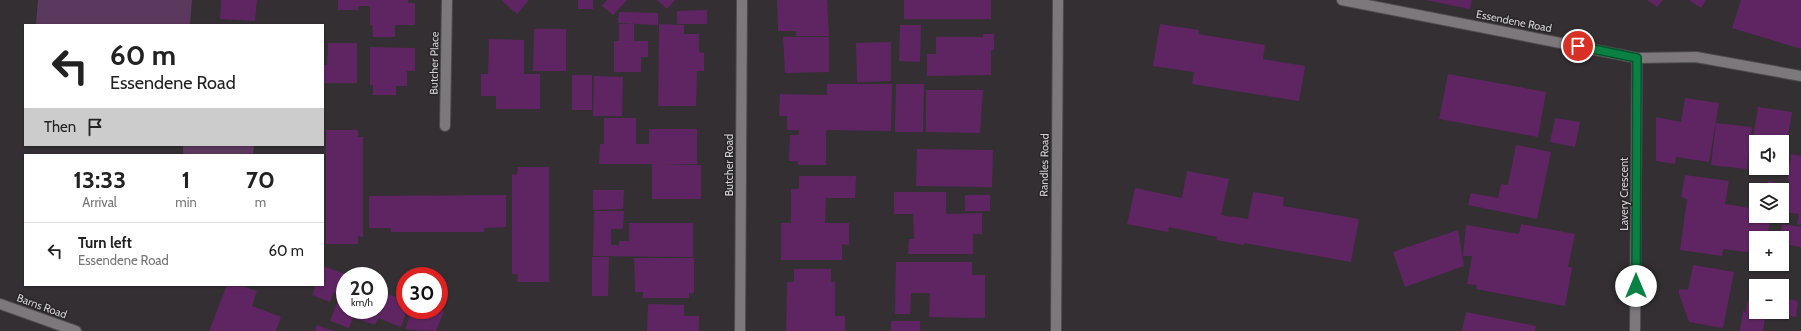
<!DOCTYPE html>
<meta charset="utf-8">
<style>
:root{--surface:#fff;--page:#f6f6f6;--text:#222;--muted:#767676;--line:#e0e0e0}
body{margin:0;font-family:Cabin,sans-serif;background:var(--page);color:var(--text);height:100vh;display:flex;flex-direction:column;font-size:15px;white-space:nowrap}
*{box-sizing:border-box;margin:0}
p{font-size:13px;color:var(--muted)}
.icon{flex:none;width:22px;height:22px;fill:none;stroke:currentColor;stroke-width:2;stroke-linecap:round;stroke-linejoin:round}
.map{position:relative;flex:1;overflow:hidden}
.details{position:absolute;left:24px;top:154px;width:300px;height:132px;display:flex;flex-direction:column;background:var(--surface);border-radius:0px;box-shadow:0 1px 3px #0004}
.details>*{flex:none}
.hud{position:absolute;left:24px;top:24px;width:300px;height:122px;border-radius:0px;box-shadow:0 1px 3px #0004;background:#fff;color:var(--text);overflow:hidden}
.buttons{position:absolute;left:1749px;top:135px;display:grid;gap:8px}
.buttons a{display:grid;place-items:center;width:40px;height:40px;border-radius:0px;background:var(--surface);box-shadow:0 1px 3px #0004;font-size:20px}
.speed{position:absolute;left:336px;top:267px;display:flex;gap:8px;font-size:20px;font-weight:700;text-align:center}
.speed>*{display:grid;place-content:center;width:52px;height:52px;border-radius:50%;background:var(--surface);box-shadow:0 1px 3px #0004;line-height:1}
.speed small{font-size:10px;font-weight:400}
.speed .limit{border:6px solid #d22;background:#fff;color:#111}
.pin{position:absolute;display:grid;place-items:center;width:34px;height:34px;color:#fff;margin:-17px;border:2px solid #fff;border-radius:50%;box-shadow:0 1px 4px #0007}
.me{position:absolute;width:44px;margin:-22px;rotate:0deg;stroke-linejoin:round;filter:drop-shadow(0 0 3px #0008)}
.turn{display:flex;align-items:center;gap:14px;height:84px;padding:0 20px;font-size:18px}
.turn .icon{width:52px;height:52px;stroke-width:2.5}
.turn b{display:block;font-size:28px;line-height:34px}
.then{display:flex;align-items:center;height:38px;padding:0 20px;background:#0003;gap:8px;font-size:15px}
.eta{display:flex;justify-content:space-evenly;align-items:center;height:68px;text-align:center}
.eta b{font-size:24px;font-weight:700;line-height:28px}
ul{padding:0;list-style:none}
li{display:flex;align-items:center;gap:12px;height:56px;padding:0 20px;border-top:1px solid var(--line)}
li div{flex:1}
li b{display:block;font-size:15px}
li em{font-style:normal}
.map>svg:first-child{display:block}
.green{fill:#5b385d}
.building{fill:#5f2562}
.lines{fill:none;stroke-linecap:round;stroke-linejoin:round}
.minor-casing{stroke:#4e4b4e;stroke-width:12}
.tertiary-casing{stroke:#4e4b4e;stroke-width:12}
.minor{stroke:#7c787c;stroke-width:10}
.tertiary{stroke:#7c787c;stroke-width:10}
.route-casing{stroke:#07532c;stroke-width:10}
.route{stroke:#0b8043;stroke-width:7}
.labels{text-anchor:middle;dominant-baseline:central;stroke-width:3;stroke-linejoin:round;paint-order:stroke}
.street-label{font-size:11px;fill:#d3d1d3;stroke:#292529}
</style>
<div class="map">
<svg width="1801" height="331" viewBox="0 0 1801 331">
<rect width="100%" height="100%" fill="#332f33"/>
<g class="green">
<polygon points="38,0 192,0 190,25 36,25"/>
<polygon points="183,145 254,145 253,155 183,155"/>
</g>
<g class="building">
<polygon points="221,0 257,0 255,21 220,19"/>
<polygon points="338,0 408,0 408,3 415,3 415,25 395,25 395,37 373,37 372,25 370,25 370,6 358,6 358,10 338,10"/>
<polygon points="501,0 529,0 517,14"/>
<rect x="578" y="0" width="15" height="9"/>
<polygon points="607,0 627,0 613,15 602,6"/>
<polygon points="657,0 675,0 667,9"/>
<polygon points="777,0 827,0 829,36 796,36 796,31 778,31"/>
<rect x="904" y="0" width="87" height="19"/>
<polygon points="1426,0 1472,0 1470,9"/>
<polygon points="1647,0 1663,0 1657,7"/>
<polygon points="1689,0 1706,0 1701,8"/>
<polygon points="1741,0 1801,0 1801,49 1732,28"/>
<polygon points="707,10 707,24 677,24 677,11"/>
<polygon points="619,12 658,13 658,25 618,23"/>
<polygon points="619,24 634,24 634,41 648,41 648,57 641,57 641,72 614,72 614,41 619,41"/>
<polygon points="659,24 684,25 684,34 699,34 699,52 704,53 704,71 697,71 696,106 658,106"/>
<polygon points="1160,24 1199,30 1198,34 1265,45 1263,59 1305,66 1299,101 1192,84 1194,72 1153,66"/>
<polygon points="900,25 921,25 920,62 899,61"/>
<polygon points="534,29 566,29 566,71 533,71"/>
<polygon points="983,34 994,34 994,50 991,50 991,75 927,76 927,54 936,54 936,37 983,37"/>
<polygon points="783,37 829,37 829,72 785,73"/>
<polygon points="489,39 524,40 524,74 540,74 540,109 496,109 496,96 481,96 481,74 488,74"/>
<polygon points="891,42 891,81 857,82 856,43"/>
<polygon points="328,43 357,43 357,83 323,83 323,65 327,65"/>
<polygon points="370,47 415,48 415,71 407,71 407,86 396,86 396,95 373,95 373,85 370,85"/>
<polygon points="1448,74 1546,92 1538,137 1439,119"/>
<rect x="572" y="75" width="20" height="35"/>
<polygon points="594,76 623,77 622,116 593,116"/>
<polygon points="827,84 892,84 891,131 826,130 826,165 798,165 798,161 789,161 790,135 799,135 799,130 787,130 787,116 779,116 780,94 827,95"/>
<polygon points="896,84 924,84 923,132 895,132"/>
<polygon points="926,90 983,90 980,133 926,132"/>
<polygon points="1685,98 1719,103 1709,162 1676,157 1675,164 1656,161 1656,117 1681,122"/>
<polygon points="1758,107 1792,112 1783,169 1782,142 1756,142 1756,165 1749,164"/>
<polygon points="604,118 636,118 636,144 649,144 649,129 697,129 697,164 661,165 701,165 701,199 652,199 652,164 599,164 600,144 604,144"/>
<polygon points="1555,118 1580,122 1575,147 1550,142"/>
<polygon points="1716,123 1752,127 1747,169 1711,165"/>
<polygon points="326,130 358,130 358,137 363,137 363,237 358,236 358,244 326,244"/>
<polygon points="1516,145 1551,152 1537,219 1468,205 1471,193 1498,198 1501,184 1508,185"/>
<polygon points="917,149 993,150 992,187 916,186"/>
<polygon points="1791,154 1801,156 1801,225 1797,224 1799,214 1784,212 1790,181 1787,180"/>
<polygon points="518,167 549,167 549,282 517,282 518,274 512,274 512,174 517,175"/>
<polygon points="1187,171 1229,179 1221,215 1248,219 1253,192 1284,197 1283,206 1359,219 1351,262 1244,243 1244,245 1216,240 1217,237 1169,227 1168,232 1127,224 1135,188 1182,198"/>
<polygon points="1685,175 1729,181 1725,204 1756,209 1756,216 1771,216 1767,238 1756,238 1756,253 1723,249 1722,256 1680,250 1687,199 1681,197"/>
<polygon points="799,176 856,176 855,198 826,198 825,223 849,223 849,245 842,244 842,260 781,260 781,223 791,223 791,189 799,189"/>
<polygon points="1768,181 1786,184 1783,205 1782,190 1766,190"/>
<polygon points="593,190 624,190 623,209 593,210"/>
<polygon points="894,192 946,192 946,214 982,213 982,234 973,234 973,254 908,254 909,239 914,239 913,214 894,214"/>
<polygon points="506,195 506,227 484,228 484,232 391,232 391,228 369,228 369,196"/>
<rect x="965" y="195" width="25" height="16"/>
<polygon points="594,211 624,211 623,229 611,229 611,245 619,245 619,241 629,241 629,223 693,223 693,257 593,256"/>
<polygon points="1521,224 1575,234 1568,267 1572,268 1565,306 1476,289 1477,285 1467,284 1472,256 1463,256 1466,225 1519,234"/>
<polygon points="1782,224 1801,227 1801,247 1782,244 1782,238 1780,238"/>
<polygon points="1458,230 1464,266 1405,287 1393,252"/>
<polygon points="592,257 609,257 608,296 592,296"/>
<polygon points="634,258 694,258 694,293 689,293 689,298 643,298 643,292 635,292"/>
<polygon points="896,262 972,262 972,275 985,275 985,318 929,317 930,293 911,293 910,314 895,314"/>
<polygon points="1693,265 1734,272 1723,328 1689,322 1679,294 1679,289 1688,290"/>
<polygon points="323,266 350,276 345,276 345,296 334,292 330,302 312,295 316,285 323,285"/>
<polygon points="794,269 831,269 831,282 835,282 835,316 845,316 845,331 786,331 787,282 794,282"/>
<polygon points="227,285 239,285 257,291 252,306 281,317 276,331 209,331"/>
<polygon points="379,285 386,288 384,293 396,297 397,294 405,297 405,310 407,310 401,327 378,318 375,325 354,318 357,310 379,310"/>
<polygon points="339,298 345,300 345,310 356,310 349,328 330,321"/>
<polygon points="1782,298 1798,301 1796,317 1772,313 1782,312"/>
<polygon points="1747,301 1756,302 1756,312 1766,312 1763,331 1740,331 1743,311 1746,312"/>
<polygon points="648,304 684,305 684,316 699,316 699,331 647,331"/>
<polygon points="439,309 444,311 436,331 405,329 412,310"/>
<polygon points="1466,312 1536,326 1535,331 1462,331"/>
<rect x="891" y="321" width="29" height="10"/>
<polygon points="317,325 334,331 315,331"/>
</g>
<g class="lines">
<defs>
<g id="minor">
<polyline points="1342,0 1637,58 1696,57 1801,76"/>
<polyline points="445,126 447,0"/>
<polyline points="0,304 76,331"/>
<polyline points="740,331 742,0"/>
<polyline points="1635,331 1637,58"/>
</g>
<polyline id="tertiary" points="1056,331 1058,0"/>
</defs>
<use href="#minor" class="minor-casing"/>
<use href="#tertiary" class="tertiary-casing"/>
<use href="#minor" class="minor"/>
<use href="#tertiary" class="tertiary"/>
</g>
<g class="lines">
<defs>
<polyline id="route" points="1578,46 1637,58 1636,286"/>
</defs>
<use href="#route" class="route-casing"/>
<use href="#route" class="route"/>
</g>
<g class="labels">
<g class="street-label">
<text transform="translate(1514 21) rotate(11)">Essendene Road</text>
<text transform="translate(434 63) rotate(-89)">Butcher Place</text>
<text transform="translate(729 165) rotate(-90)">Butcher Road</text>
<text transform="translate(1044 165) rotate(-89)">Randles Road</text>
<text transform="translate(1624 194) rotate(-90)">Lavery Crescent</text>
<text transform="translate(42 306) rotate(20)">Barns Road</text>
</g>
</g>
</svg>
<div class="buttons">
<a><svg class="icon" aria-label="sound" viewBox="0 0 24 24"><path d="M4 9h4l5-4v14l-5-4H4zM17 9q2 3 0 6"/></svg></a>
<a><svg class="icon" aria-label="layers" viewBox="0 0 24 24"><path d="M12 4l9 5-9 5-9-5zM3 14l9 5 9-5"/></svg></a>
<a>+</a>
<a>−</a>
</div>
<div class="speed"><div>20<small>km/h</small></div><div class="limit">30</div></div>
<div class="pin" style="left:1578px;top:46px;background:#d93025"><svg class="icon" aria-label="arrive" viewBox="0 0 24 24"><path d="M6 21V4h12l-3 4 3 4H6"/></svg></div>
<svg class="me" style="left:1636px;top:286px" viewBox="-20 -20 40 40"><circle r="19" fill="#fff"/><path d="M0-13L10 11 0 6-10 11z" fill="#0b8043"/></svg>
<div class="hud">
<div class="turn"><svg class="icon" aria-label="left" viewBox="0 0 24 24"><path d="M17 20v-9H6M10 6l-5 5 5 5"/></svg><div><b>60 m</b>Essendene Road</div></div>
<div class="then">Then<svg class="icon" aria-label="arrive" viewBox="0 0 24 24"><path d="M6 21V4h12l-3 4 3 4H6"/></svg></div>
</div>
<section class="details">
<div class="eta">
<div><b>13:33</b><p>Arrival</p></div>
<div><b>1</b><p>min</p></div>
<div><b>70</b><p>m</p></div>
</div>
<ul>
<li><svg class="icon" aria-label="left" viewBox="0 0 24 24"><path d="M17 20v-9H6M10 6l-5 5 5 5"/></svg><div><b>Turn left</b><p>Essendene Road</p></div><em>60 m</em></li>
</ul>
</section>
</div>
